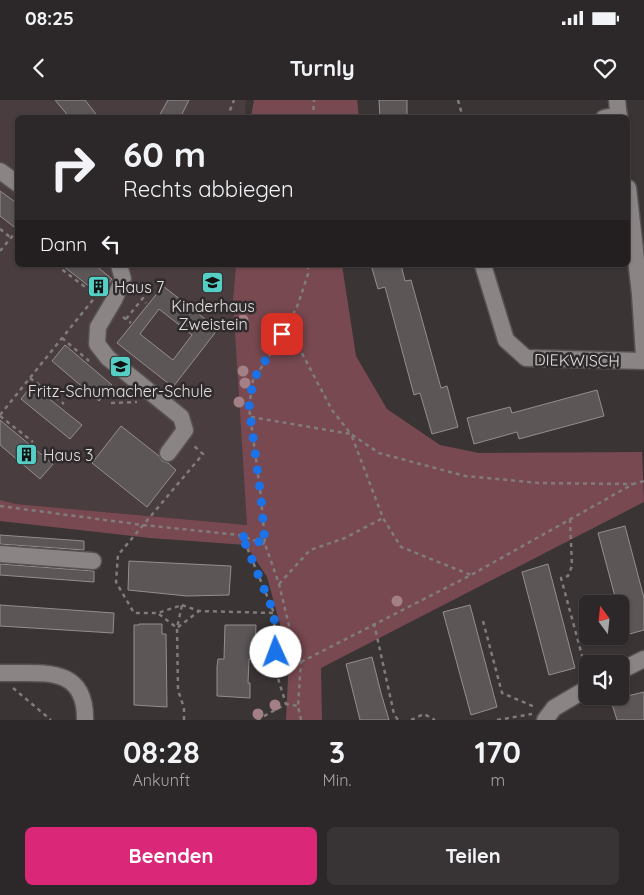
<!DOCTYPE html>
<html lang="de">
<style>
:root{--surface:#2c2728;--page:#383334;--text:#f1f3f6;--muted:#a6a5a8;--line:#484445;--accent:#db2777}
body{margin:0;font-family:Quicksand,sans-serif;background:var(--page);color:var(--text);height:100vh;display:flex;flex-direction:column;font-size:19px;white-space:nowrap}
*{box-sizing:border-box;margin:0}
p{font-size:16px;color:var(--muted)}
.icon{flex:none;width:28px;height:28px;fill:none;stroke:currentColor;stroke-width:2;stroke-linecap:round;stroke-linejoin:round}
.map{position:relative;height:620px;overflow:hidden}
.sheet{display:flex;flex-direction:column;background:var(--surface);flex:1}
.sheet>*{flex:none}
.top-card{position:absolute;left:15px;top:15px;width:615px;height:152px;border-radius:8px;box-shadow:0 1px 4px #0004,0 0 0 1px var(--line);background:#2c2728;color:var(--text);overflow:hidden}
.needle{width:32px;rotate:345deg}
.controls{position:absolute;left:579px;top:495px;display:grid;gap:10px}
.controls a{display:grid;place-items:center;width:50px;height:50px;border-radius:8px;background:var(--surface);box-shadow:0 1px 4px #0004,0 0 0 1px var(--line);font-size:25px}
.pin{position:absolute;display:grid;place-items:center;width:42px;height:42px;color:#fff;margin:-21px;border-radius:10px;box-shadow:0 2px 8px #0006}
.me{position:absolute;width:55px;margin:-28px;rotate:358deg;stroke-linejoin:round;filter:drop-shadow(0 0 4px #0008)}
.turn{display:flex;align-items:center;gap:18px;height:105px;padding:0 25px;font-size:22px}
.turn .icon{width:65px;height:65px;stroke-width:2.5}
.turn b{display:block;font-size:35px;line-height:42px}
.then{display:flex;align-items:center;height:48px;padding:0 25px;background:#0003;gap:10px;font-size:19px}
.eta{display:flex;justify-content:space-evenly;align-items:center;height:85px;text-align:center}
.eta b{font-size:30px;font-weight:800;line-height:35px}
.primary-button{display:flex;gap:10px;margin-top:auto;padding:10px 25px}
.primary-button a{flex:1;height:58px;border-radius:8px;background:var(--accent);color:#fff;font-size:20px;font-weight:800;line-height:58px;text-align:center}
.primary-button a+a{background:var(--page);color:var(--text)}
.status{display:flex;justify-content:space-between;align-items:center;height:35px;padding:0 25px;background:var(--surface);direction:ltr}
.status svg{height:14px;fill:currentColor}
header{display:flex;justify-content:space-between;align-items:center;height:65px;padding:0 25px;background:var(--surface);font-size:22px;font-weight:800}
.map>svg:first-child{display:block}
.built{fill:#4a3d3f}
.green{fill:#784951}
.building{fill:#5c5657;stroke:#948e8e;fill-rule:evenodd}
.lines{fill:none;stroke-linecap:round;stroke-linejoin:round}
.minor-casing{stroke:#575252;stroke-width:19}
.path{stroke:#817c7c;stroke-width:2.5;stroke-dasharray:4 4;stroke-linecap:butt}
.minor{stroke:#8a8485;stroke-width:16}
.tree{fill:#a28085}
.route{stroke:#1a73e8;stroke-width:9;stroke-dasharray:0 16.2}
.labels{text-anchor:middle;dominant-baseline:central;stroke-width:5;stroke-linejoin:round;paint-order:stroke}
.poi-label{font-size:16px;fill:#e2dede;stroke:#2f2a2b;text-anchor:start}
.street-label{font-size:16px;fill:#e2dede;stroke:#2f2a2b}
</style>
<div class="status"><b>08:25</b><svg viewBox="0 0 49 12"><path d="M0 12V9h3v3zM5 12V6h3v6zM10 12V3h3v9zM15 12V0h3v12zM26 1h20v11H26zM47 4h2v5h-2z"/></svg></div>
<header><svg class="icon" aria-label="back" viewBox="0 0 24 24"><path d="M15 5l-7 7 7 7"/></svg>Turnly<svg class="icon" aria-label="heart" viewBox="0 0 24 24"><path d="M12 20l-8-8c-3-5 5-10 8-4 3-6 11-1 8 4z"/></svg></header>
<div class="map">
<svg width="644" height="620" viewBox="0 0 644 620">
<rect width="100%" height="100%" fill="#3a3435"/>
<polygon class="built" points="0,0 246,0 245,17 18,18 18,165 236,165 233,199 246,335 247,425 16,404 0,400"/>
<g class="green">
<polygon points="254,0 357,0 359,17 251,17"/>
<polygon points="236,165 342,165 356,256 387,309 440,345 479,353 642,352 644,402 321,568 322,620 286,620 289,557 267,477 246,445 150,438 0,421 0,400 16,404 247,425 233,199"/>
</g>
<g class="building">
<polygon points="55,0 85,0 99,18 70,18"/>
<polygon points="168,0 189,0 180,18 158,18"/>
<polygon points="379,0 407,0 407,18 380,18"/>
<polygon points="0,91 18,104 18,130 0,116"/>
<polygon points="62,165 95,165 112,179 100,195"/>
<polygon points="371,165 401,165 405,181 411,180 441,288 447,286 458,327 432,334 420,293 414,295 385,187 378,189"/>
<path d="M 163,186 L 218,229 L 173,287 L 117,243 ZM 159,209 L 192,235 L 173,260 L 140,234 Z"/>
<polygon points="65,245 112,285 99,301 52,261"/>
<polygon points="32,285 82,325 70,339 21,299"/>
<polygon points="597,290 604,316 519,339 517,332 474,344 467,318 510,307 512,313"/>
<polygon points="0,320 53,364 40,379 0,345"/>
<polygon points="121,326 159,356 162,361 168,363 176,370 147,407 92,363"/>
<polygon points="625,426 644,498 644,530 626,535 620,514 620,504 617,504 598,433"/>
<polygon points="0,435 84,441 84,450 0,444"/>
<polygon points="129,461 231,466 229,495 187,496 128,490"/>
<polygon points="0,464 94,471 94,482 0,475"/>
<polygon points="548,464 575,568 549,575 522,472"/>
<polygon points="0,505 114,513 113,533 0,526"/>
<polygon points="470,505 497,607 471,615 443,512"/>
<polygon points="139,524 162,524 162,534 166,534 167,607 134,605 134,525 139,525"/>
<polygon points="225,525 256,525 255,560 249,559 248,583 250,583 250,598 217,596 217,567 218,559 224,559"/>
<polygon points="372,557 381,593 389,620 360,620 346,564"/>
<polygon points="644,592 644,620 617,620 612,604 628,600 627,596"/>
</g>
<g class="lines">
<defs>
<g id="minor">
<polyline points="617,0 619,18"/>
<polyline points="604,18 619,15"/>
<polyline points="0,71 18,84"/>
<polyline points="628,88 640,194 644,255"/>
<polyline points="119,165 123,179 114,200 98,227 97,244 108,258 181,317 185,330 168,353"/>
<polyline points="483,165 506,240 526,258 644,261"/>
<polyline points="0,454 93,461"/>
<polyline points="620,571 644,559"/>
<path d="M 0,573 C 41,574 86,564 85,620"/>
<polyline points="545,620 554,608 588,588"/>
</g>
</defs>
<use href="#minor" class="minor-casing"/>
<g class="path">
<polyline points="458,0 463,18"/>
<polyline points="227,18 234,0"/>
<polyline points="313,18 314,0"/>
<polyline points="0,129 11,138"/>
<polyline points="0,151 15,133 18,135"/>
<polyline points="56,165 97,196"/>
<polyline points="138,182 143,198"/>
<polyline points="123,217 131,223"/>
<polyline points="126,219 143,198 146,203"/>
<polyline points="287,225 332,310 351,334 379,353 465,376 539,383 633,384"/>
<polyline points="62,238 89,261"/>
<polyline points="30,278 64,304"/>
<polyline points="111,303 137,302"/>
<polyline points="0,315 96,196"/>
<polyline points="0,316 33,342"/>
<polyline points="251,317 351,334 383,418 401,447 471,475"/>
<polyline points="0,406 143,425 239,435 265,444"/>
<polyline points="570,419 572,466 568,476 561,478 587,574"/>
<polyline points="239,435 246,445 274,513 276,572 286,604"/>
<polyline points="279,484 310,450 345,438 383,418"/>
<polyline points="182,505 199,511 274,513"/>
<polyline points="159,514 177,528 199,511"/>
<polyline points="483,521 502,593 535,607"/>
<polyline points="374,523 394,614 398,620"/>
<polyline points="301,562 471,475 633,384 644,381"/>
<polyline points="13,588 51,620"/>
<polyline points="184,620 184,608 178,590 177,528 182,505 158,513 134,513 116,482 118,455 203,354 193,345"/>
<polyline points="257,620 286,604 298,606"/>
<polyline points="301,620 298,606 301,562 290,530 279,484 265,444 261,397 249,307 253,280 277,244 297,207 308,174 308,165"/>
<polyline points="411,620 424,614 435,620"/>
<polyline points="497,620 532,614"/>
</g>
<use href="#minor" class="minor"/>
</g>
<g class="tree">
<circle cx="243" cy="220" r="5.5"/>
<circle cx="243" cy="271" r="5.5"/>
<circle cx="245" cy="283" r="5.5"/>
<circle cx="239" cy="302" r="5.5"/>
<circle cx="397" cy="501" r="5.5"/>
<circle cx="292" cy="551" r="5.5"/>
<circle cx="275" cy="605" r="5.5"/>
<circle cx="258" cy="614" r="5.5"/>
</g>
<g class="lines">
<polyline class="route" points="276,552 274,513 246,445 239,435 265,444 261,397 249,307 253,280 282,234"/>
</g>
<defs>
<symbol id="school-square" viewBox="-11 -11 22 22"><rect x="-9" y="-9" width="18" height="18" rx="4" fill="#55cec5" stroke="#2f2a2b"/><path d="M0-5L7-2L0 1L-7-2ZM-4 1L0 2.5L4 1V4Q0 6-4 4Z" fill="#111"/></symbol>
<symbol id="building-square" viewBox="-11 -11 22 22"><rect x="-9" y="-9" width="18" height="18" rx="4" fill="#55cec5" stroke="#2f2a2b"/><path d="M-4-6H4V6H1V3H-1V6H-4ZM-2.5-4.3h1.7v1.8h-1.7ZM.8-4.3h1.7v1.8H.8ZM-2.5-1h1.7V.8h-1.7ZM.8-1h1.7V.8H.8Z" fill="#111"/></symbol>
</defs>
<g fill-rule="evenodd">
<use href="#school-square" x="200" y="170" width="25" height="25"/>
<use href="#building-square" x="86" y="174" width="25" height="25"/>
<use href="#school-square" x="108" y="254" width="25" height="25"/>
<use href="#building-square" x="14" y="342" width="25" height="25"/>
</g>
<g class="labels">
<g class="poi-label">
<text x="114" y="187">Haus 7</text>
<text x="213" y="206" text-anchor="middle">Kinderhaus<tspan x="213" dy="18">Zweistein</tspan></text>
<text x="120" y="291" text-anchor="middle">Fritz-Schumacher-Schule</text>
<text x="43" y="355">Haus 3</text>
</g>
<g class="street-label">
<text transform="translate(577 260) rotate(1)">DIEKWISCH</text>
</g>
</g>
</svg>
<div class="controls">
<a><svg class="needle" viewBox="-14 -14 28 28"><path d="M0-13l5 13h-10z" fill="#e53935"/><path d="M0 13l5-13h-10z" fill="#a6a5a8"/></svg></a>
<a><svg class="icon" aria-label="sound" viewBox="0 0 24 24"><path d="M4 9h4l5-4v14l-5-4H4zM17 9q2 3 0 6"/></svg></a>
</div>
<div class="pin" style="left:282px;top:234px;background:#d93025"><svg class="icon" aria-label="arrive" viewBox="0 0 24 24"><path d="M6 21V4h12l-3 4 3 4H6"/></svg></div>
<svg class="me" style="left:276px;top:552px" viewBox="-20 -20 40 40"><circle r="19" fill="#fff"/><path d="M0-13L10 11 0 6-10 11z" fill="#1a73e8"/></svg>
<div class="top-card">
<div class="turn"><svg class="icon" aria-label="right" viewBox="0 0 24 24"><path d="M7 20v-9h11M14 6l5 5-5 5"/></svg><div><b>60 m</b>Rechts abbiegen</div></div>
<div class="then">Dann<svg class="icon" aria-label="left" viewBox="0 0 24 24"><path d="M17 20v-9H6M10 6l-5 5 5 5"/></svg></div>
</div>
</div>
<section class="sheet">
<div class="eta">
<div><b>08:28</b><p>Ankunft</p></div>
<div><b>3</b><p>Min.</p></div>
<div><b>170</b><p>m</p></div>
</div>
<div class="primary-button"><a>Beenden</a><a>Teilen</a></div>
</section>
